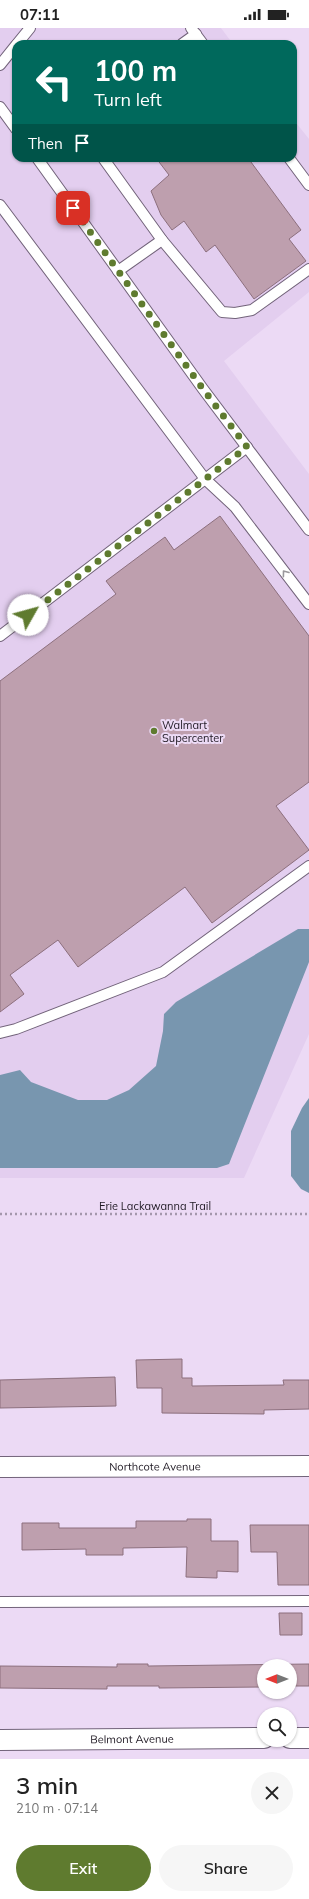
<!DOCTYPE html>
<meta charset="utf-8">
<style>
:root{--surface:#fff;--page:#f6f6f6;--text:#222;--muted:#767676;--accent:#5f7b2f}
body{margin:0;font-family:Mulish,sans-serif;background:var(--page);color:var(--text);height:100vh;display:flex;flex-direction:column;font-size:15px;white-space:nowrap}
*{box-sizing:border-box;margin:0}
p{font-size:13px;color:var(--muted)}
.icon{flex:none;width:22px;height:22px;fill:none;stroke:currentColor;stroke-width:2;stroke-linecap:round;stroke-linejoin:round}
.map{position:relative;height:1731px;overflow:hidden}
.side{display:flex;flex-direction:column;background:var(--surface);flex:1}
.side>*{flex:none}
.banner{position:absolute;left:12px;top:12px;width:285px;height:122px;border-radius:12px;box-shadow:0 1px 3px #0004;background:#00695c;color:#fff;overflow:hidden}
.needle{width:26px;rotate:270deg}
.buttons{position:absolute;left:257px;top:1631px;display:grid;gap:8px}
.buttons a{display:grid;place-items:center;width:40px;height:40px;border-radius:50%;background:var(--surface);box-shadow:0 1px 3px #0004;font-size:20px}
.pin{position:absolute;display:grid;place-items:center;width:34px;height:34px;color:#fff;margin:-17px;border-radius:8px;box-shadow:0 2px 6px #0006}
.me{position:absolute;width:44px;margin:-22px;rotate:52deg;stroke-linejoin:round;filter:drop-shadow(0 0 3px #0008)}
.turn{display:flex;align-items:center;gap:14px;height:84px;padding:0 16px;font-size:18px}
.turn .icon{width:52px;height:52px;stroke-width:2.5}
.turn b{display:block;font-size:28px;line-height:34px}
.then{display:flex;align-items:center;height:38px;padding:0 16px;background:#0003;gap:8px;font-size:15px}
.round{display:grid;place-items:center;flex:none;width:42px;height:42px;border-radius:21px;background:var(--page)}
.head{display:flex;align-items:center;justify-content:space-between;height:68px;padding:0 16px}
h1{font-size:24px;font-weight:600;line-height:30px}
.button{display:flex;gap:8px;margin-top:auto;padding:8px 16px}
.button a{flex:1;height:46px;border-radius:24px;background:var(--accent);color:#fff;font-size:16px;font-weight:600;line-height:46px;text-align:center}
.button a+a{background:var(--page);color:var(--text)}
.status{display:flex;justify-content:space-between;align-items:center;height:28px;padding:0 20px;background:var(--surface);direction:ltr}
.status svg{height:11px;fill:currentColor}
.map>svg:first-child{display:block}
.built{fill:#e3ceef}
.water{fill:#7896af}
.building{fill:#be9fae;stroke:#8c6f7d}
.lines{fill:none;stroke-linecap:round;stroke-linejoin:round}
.lane-casing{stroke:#72637a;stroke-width:12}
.street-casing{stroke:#72637a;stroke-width:22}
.path{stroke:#a497ac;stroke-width:2.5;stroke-dasharray:2 3;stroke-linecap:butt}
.lane{stroke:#fff;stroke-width:10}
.street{stroke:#fff;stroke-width:20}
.oneway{stroke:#9a989c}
.route{stroke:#5f7b2f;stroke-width:7;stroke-dasharray:0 12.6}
.poi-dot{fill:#5f7b2f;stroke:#ecdaf5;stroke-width:1.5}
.labels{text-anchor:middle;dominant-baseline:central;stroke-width:4;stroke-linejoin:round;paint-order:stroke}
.poi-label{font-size:11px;fill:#1f1923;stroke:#ecdaf5;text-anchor:start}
.street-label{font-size:11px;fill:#1f1923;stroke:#ecdaf5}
</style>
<div class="status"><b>07:11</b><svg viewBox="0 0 49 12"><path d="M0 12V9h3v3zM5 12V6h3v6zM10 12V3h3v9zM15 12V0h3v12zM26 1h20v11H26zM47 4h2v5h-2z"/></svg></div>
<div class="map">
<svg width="309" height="1731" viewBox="0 0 309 1731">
<rect width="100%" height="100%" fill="#ecdaf5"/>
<polygon class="built" points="0,0 221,0 233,16 16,16 16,130 293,130 293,91 309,111 309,264 224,333 309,446 309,1006 244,1150 0,1150"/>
<g class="water">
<polygon points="298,901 309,901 309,934 229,1136 217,1140 0,1140 0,1047 20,1042 31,1054 78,1072 107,1072 129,1062 156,1038 163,1003 164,986 176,974"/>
<polygon points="309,1070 309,1165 301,1161 291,1148 291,1103 302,1080"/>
</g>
<g class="building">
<polygon points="156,130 248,130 301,202 289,211 306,233 254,271 215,217 206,224 184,193 172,202 161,187 151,163 169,147"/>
<polygon points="220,488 309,608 309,754 276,778 309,822 212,895 185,859 78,939 58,912 10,947 24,966 0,984 0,653 116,566 106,553 165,509 174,522"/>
<polygon points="182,1331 182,1350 192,1350 192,1358 284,1357 283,1352 309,1352 309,1381 264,1382 264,1386 162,1385 162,1360 137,1360 136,1332"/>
<polygon points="115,1349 116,1378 0,1380 0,1352"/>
<polygon points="187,1491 211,1491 211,1513 238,1513 238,1544 217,1543 217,1550 186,1549 187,1519 123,1520 123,1527 86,1527 86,1521 22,1522 22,1495 59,1495 59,1500 136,1500 136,1493 187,1493"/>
<polygon points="250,1497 309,1497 309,1557 278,1557 277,1524 251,1524"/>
<polygon points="279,1585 302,1585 302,1607 280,1607"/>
<polygon points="117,1636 148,1636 148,1638 309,1636 309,1658 290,1658 290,1638 264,1638 264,1659 159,1660 159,1658 107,1658 107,1661 0,1660 0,1638 117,1639"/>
</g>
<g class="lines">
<defs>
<g id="lane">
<polyline points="191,0 203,16"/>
<polyline points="17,16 30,0"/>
<polyline points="182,16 196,6"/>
<polyline points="0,37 16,17"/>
<polyline points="0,79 16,101"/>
<polyline points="37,130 203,361 309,502"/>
<polyline points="103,130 162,212"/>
<polyline points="289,130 309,157"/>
<polyline points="0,177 205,451 235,479 309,576"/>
<polyline points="118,243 162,212 222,284 235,285 252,282 309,241"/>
<polyline points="0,608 247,419"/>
<polyline points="0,1005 16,1001 163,944 309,838"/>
<polyline points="0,1574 309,1573"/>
</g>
<g id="street">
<path id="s1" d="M 0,1439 L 309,1438"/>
<polyline points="290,1710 309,1710"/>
<path id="s2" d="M 0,1712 L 264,1710"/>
</g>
</defs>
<use href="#lane" class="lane-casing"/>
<use href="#street" class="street-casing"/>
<polyline class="path" points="0,1186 309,1186"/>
<use href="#lane" class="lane"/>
<use href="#street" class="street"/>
</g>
<defs><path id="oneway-chevron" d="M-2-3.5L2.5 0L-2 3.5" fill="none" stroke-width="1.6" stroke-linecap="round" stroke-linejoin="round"/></defs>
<use class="oneway" href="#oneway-chevron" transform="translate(285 545) rotate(-127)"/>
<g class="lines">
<polyline class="route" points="28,587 247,419 203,361 73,180"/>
</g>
<circle class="poi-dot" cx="154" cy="703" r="4"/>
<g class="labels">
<g class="poi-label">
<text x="162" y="697">Walmart<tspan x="162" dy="13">Supercenter</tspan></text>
</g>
<g class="street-label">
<text x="155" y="1178">Erie Lackawanna Trail</text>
<text stroke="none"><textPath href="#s1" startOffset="155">Northcote Avenue</textPath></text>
<text stroke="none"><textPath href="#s2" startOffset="132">Belmont Avenue</textPath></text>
</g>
</g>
</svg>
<div class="buttons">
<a><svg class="needle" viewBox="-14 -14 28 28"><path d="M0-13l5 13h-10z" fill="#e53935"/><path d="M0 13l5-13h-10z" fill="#767676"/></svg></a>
<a><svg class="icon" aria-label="search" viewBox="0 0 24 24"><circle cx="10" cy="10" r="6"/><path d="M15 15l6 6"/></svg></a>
</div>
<div class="pin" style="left:73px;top:180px;background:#d93025"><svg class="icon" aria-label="arrive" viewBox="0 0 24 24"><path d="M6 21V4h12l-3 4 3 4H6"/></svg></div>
<svg class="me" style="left:28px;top:587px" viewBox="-20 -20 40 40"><circle r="19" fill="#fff"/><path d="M0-13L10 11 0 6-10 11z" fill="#5f7b2f"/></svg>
<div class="banner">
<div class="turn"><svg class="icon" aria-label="left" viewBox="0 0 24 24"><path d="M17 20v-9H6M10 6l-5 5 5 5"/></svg><div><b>100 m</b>Turn left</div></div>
<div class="then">Then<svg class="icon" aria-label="arrive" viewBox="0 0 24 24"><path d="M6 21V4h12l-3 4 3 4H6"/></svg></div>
</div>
</div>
<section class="side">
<div class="head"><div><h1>3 min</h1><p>210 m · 07:14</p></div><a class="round"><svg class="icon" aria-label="close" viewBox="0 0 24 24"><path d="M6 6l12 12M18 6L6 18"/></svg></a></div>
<div class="button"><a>Exit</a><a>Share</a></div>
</section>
